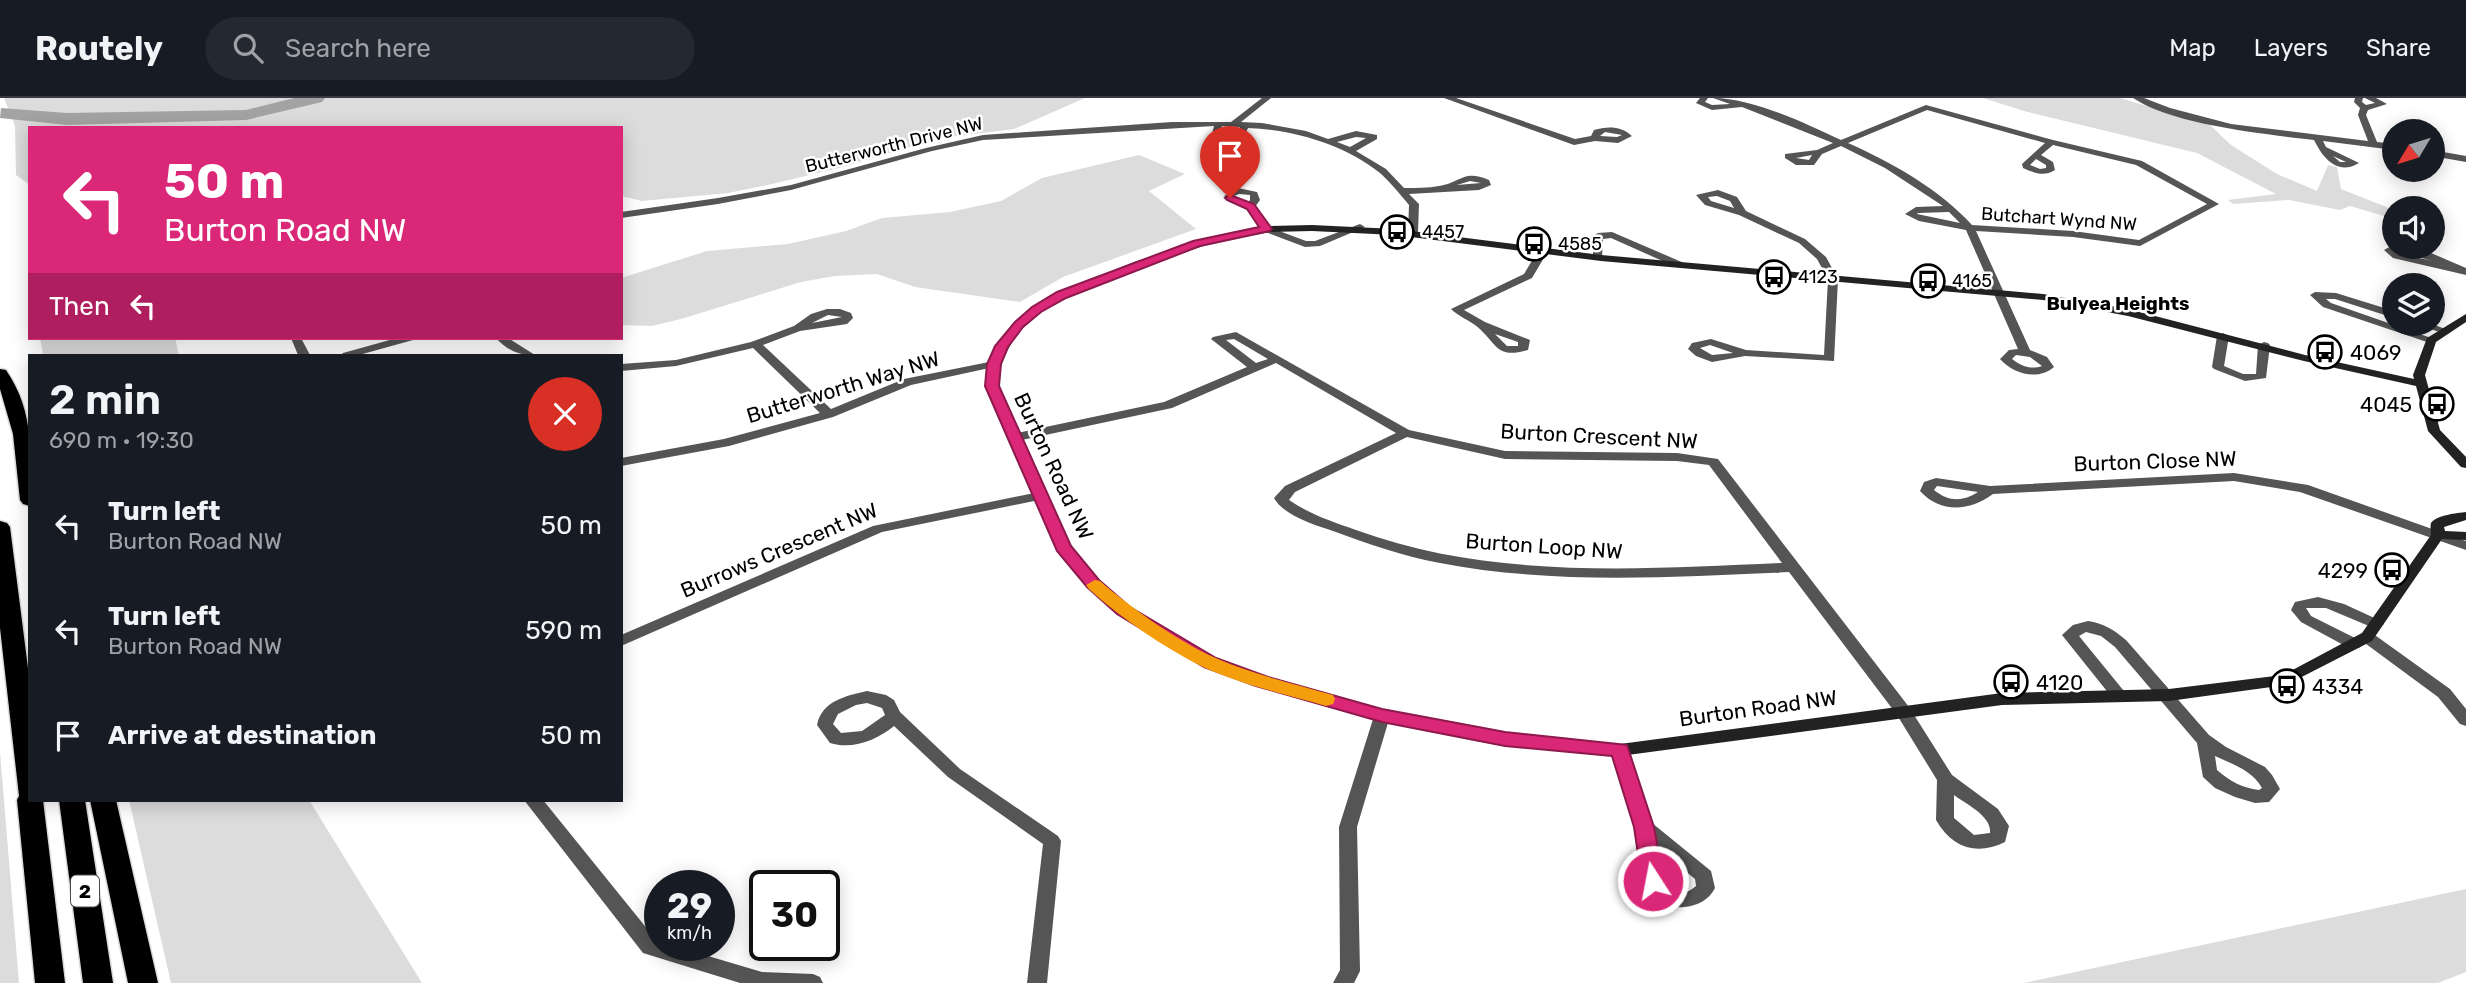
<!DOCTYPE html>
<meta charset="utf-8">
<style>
:root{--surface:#171b24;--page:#242831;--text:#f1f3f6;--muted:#9ea1a6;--line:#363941}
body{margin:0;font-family:Rubik,sans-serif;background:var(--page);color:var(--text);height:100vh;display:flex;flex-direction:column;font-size:26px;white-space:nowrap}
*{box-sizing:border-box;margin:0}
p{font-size:23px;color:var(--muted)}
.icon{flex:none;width:38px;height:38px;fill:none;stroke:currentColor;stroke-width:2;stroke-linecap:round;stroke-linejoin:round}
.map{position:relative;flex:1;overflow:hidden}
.sheet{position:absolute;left:28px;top:256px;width:595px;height:448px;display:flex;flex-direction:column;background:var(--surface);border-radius:0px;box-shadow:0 4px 18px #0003}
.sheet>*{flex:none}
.top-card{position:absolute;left:28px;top:28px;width:595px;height:214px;border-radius:0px;box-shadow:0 4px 18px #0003;background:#db2777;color:#fff;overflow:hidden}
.needle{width:46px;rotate:232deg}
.tools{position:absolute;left:2382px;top:21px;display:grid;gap:14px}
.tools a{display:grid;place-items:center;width:63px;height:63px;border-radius:50%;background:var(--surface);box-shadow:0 4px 18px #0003;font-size:35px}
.speed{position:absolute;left:644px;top:772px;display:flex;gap:14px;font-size:35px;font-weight:700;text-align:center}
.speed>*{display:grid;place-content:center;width:91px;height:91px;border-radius:50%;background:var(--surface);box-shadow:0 4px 18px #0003;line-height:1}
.speed small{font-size:18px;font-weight:400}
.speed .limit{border:4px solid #111;border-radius:10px;background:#fff;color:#111}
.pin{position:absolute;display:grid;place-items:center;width:60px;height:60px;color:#fff;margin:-72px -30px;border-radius:50% 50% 50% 0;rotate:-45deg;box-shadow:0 0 7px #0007}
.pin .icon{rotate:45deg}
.me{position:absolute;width:77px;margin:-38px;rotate:349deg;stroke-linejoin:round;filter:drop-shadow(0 0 5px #0008)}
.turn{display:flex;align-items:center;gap:24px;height:147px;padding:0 21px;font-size:32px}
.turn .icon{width:91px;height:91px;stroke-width:2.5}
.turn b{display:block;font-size:49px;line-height:60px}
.then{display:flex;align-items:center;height:66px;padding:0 21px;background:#0003;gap:14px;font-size:26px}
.round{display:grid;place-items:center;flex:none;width:74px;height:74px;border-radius:37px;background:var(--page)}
.overview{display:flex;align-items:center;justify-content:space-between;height:119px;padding:0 21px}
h1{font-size:42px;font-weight:600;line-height:52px}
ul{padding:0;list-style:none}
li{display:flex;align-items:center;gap:21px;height:105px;padding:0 21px}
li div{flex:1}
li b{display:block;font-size:26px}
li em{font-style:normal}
header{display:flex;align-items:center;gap:42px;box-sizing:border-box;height:98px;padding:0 35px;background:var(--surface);border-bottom:2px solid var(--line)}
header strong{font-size:33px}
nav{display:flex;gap:38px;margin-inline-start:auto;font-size:24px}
.search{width:490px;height:63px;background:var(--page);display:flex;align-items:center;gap:18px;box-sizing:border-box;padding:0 24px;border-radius:38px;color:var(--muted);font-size:26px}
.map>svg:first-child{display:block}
.green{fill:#dcdcdc}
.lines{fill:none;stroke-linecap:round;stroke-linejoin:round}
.river{fill:#a3a3a3;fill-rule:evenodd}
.highway-casing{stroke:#dbdbdb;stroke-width:3}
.street{fill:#555;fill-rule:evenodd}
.secondary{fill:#222;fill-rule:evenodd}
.highway{fill:#000;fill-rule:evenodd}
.route{fill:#db2777;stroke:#8e194d;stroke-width:2}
.slow{fill:#f59e0b}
.labels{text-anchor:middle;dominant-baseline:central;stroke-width:5;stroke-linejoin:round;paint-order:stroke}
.far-street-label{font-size:18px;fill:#000;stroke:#fff}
.far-poi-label{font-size:18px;fill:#000;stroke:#fff;text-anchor:start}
.far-neighbourhood-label{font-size:19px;font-weight:bold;fill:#000;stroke:#fff}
.shield{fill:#fff;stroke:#4c4c4c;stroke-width:2}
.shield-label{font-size:19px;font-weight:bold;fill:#000}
.poi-label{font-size:21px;fill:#000;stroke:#fff;text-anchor:start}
.street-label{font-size:21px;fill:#000;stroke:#fff}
</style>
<header>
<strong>Routely</strong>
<div class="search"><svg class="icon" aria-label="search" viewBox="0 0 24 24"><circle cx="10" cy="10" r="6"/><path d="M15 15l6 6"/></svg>Search here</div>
<nav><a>Map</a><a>Layers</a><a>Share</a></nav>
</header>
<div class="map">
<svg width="2466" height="885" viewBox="0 0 2466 885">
<rect width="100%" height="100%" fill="#fff"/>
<g class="green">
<polygon points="4,0 1085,0 1014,31 941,40 839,70 772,86 728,95 642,103 621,98 621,30 30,30 30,87 16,77 15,28"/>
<polygon points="1983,0 2120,0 2210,27 2231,47 2277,76 2317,93 2328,67 2337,69 2341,91 2394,112 2394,121 2350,108 2340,112 2289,102 2233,106 2228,102 2276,96 2197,55 2024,13"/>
<polygon points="1139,57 1185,76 1149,93 1196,131 1063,179 1020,204 915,189 877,176 835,178 801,184 681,221 652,228 621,227 621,180 707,153 788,146 846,133 882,120 950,114 1001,103 1042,80"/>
<polygon points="40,240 175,240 179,257 43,257"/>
<polygon points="0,654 19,885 0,885"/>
<polygon points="129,702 309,702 422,885 171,885"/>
<polygon points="2466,791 2466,874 2438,885 2024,885"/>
</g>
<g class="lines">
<polygon class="river" points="294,0 325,0 322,4 246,22 67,27 0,20 1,10 67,15 246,12"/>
<defs>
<g id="highway">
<path d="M 0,271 L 6,272 C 36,316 30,358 30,408 L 23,406 L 20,402 L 13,336 L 0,291 Z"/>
<polygon points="0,423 7,425 10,429 30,586 30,702 43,702 65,885 35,885 17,702 19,698 0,530"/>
<polygon points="59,702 85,702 113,885 83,885"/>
<polygon points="90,702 116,702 158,885 128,885"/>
</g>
</defs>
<use href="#highway" class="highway-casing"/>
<g class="street">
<path d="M 1262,0 L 1271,0 L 1241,24 L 1262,25 L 1306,33 L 1328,41 L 1356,33 L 1377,37 L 1377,41 L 1356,53 L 1386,71 L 1404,90 C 1416,90 1428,90 1439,88 C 1461,85 1463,71 1489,82 L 1491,87 L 1479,92 L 1409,96 L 1419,106 L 1418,134 L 1413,137 L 1408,134 L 1409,107 C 1400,96 1390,84 1380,75 C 1343,46 1294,32 1248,30 L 1241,44 L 1226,48 L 1211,40 L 1214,28 L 983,42 L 932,53 L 791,92 L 718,106 L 621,120 L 621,114 L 718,100 L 791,87 L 926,50 L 983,37 L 1172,24 L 1231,24 ZM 1222,28 L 1240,29 L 1235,40 L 1227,42 L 1220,39 ZM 1356,39 L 1366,40 L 1350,49 L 1337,44 ZM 1470,83 L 1481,85 L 1457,87 Z"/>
<path d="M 1444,0 L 1456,0 L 1575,41 L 1591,38 L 1594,32 C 1608,28 1621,28 1632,38 L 1618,45 L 1595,43 L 1574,47 ZM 1605,34 L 1622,37 L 1617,39 L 1600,38 Z"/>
<path d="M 1700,0 L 1708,0 L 1705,4 L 1712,7 L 1730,6 L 1713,0 C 1753,0 1804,25 1841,42 L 1926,7 L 2053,42 L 2142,63 L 2219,106 L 2140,148 L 2073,139 L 1976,133 L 2030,252 L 2047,259 L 2054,269 C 2038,283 2013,276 2000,261 L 2009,252 L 2018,251 L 1966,132 L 1919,123 L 1905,116 L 1916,109 L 1943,108 L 1885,70 L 1841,48 L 1822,56 L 1814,67 L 1796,67 L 1785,60 L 1785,56 L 1817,52 L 1833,45 L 1742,9 L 1712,12 L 1696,5 ZM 1927,12 L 2045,45 L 2022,66 L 2023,70 C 2034,75 2044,79 2055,72 L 2053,64 L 2041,57 L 2053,47 L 2136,67 L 2207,106 L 2139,142 L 2073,133 L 1972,127 C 1939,91 1893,65 1848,45 ZM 1812,57 L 1809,62 L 1796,60 ZM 2036,61 L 2046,67 L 2046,70 L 2040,71 L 2030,67 ZM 1949,114 L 1960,125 L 1917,116 L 1918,115 ZM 2016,257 L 2030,259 L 2042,268 C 2031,272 2021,268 2012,261 Z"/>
<path d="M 2133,0 L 2144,0 L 2170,10 L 2231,26 L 2368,43 L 2358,17 L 2360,10 L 2354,4 L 2355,0 L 2363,0 L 2362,4 L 2366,7 L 2375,5 L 2365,0 L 2376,0 L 2387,6 L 2368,12 L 2366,17 L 2377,44 L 2394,46 L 2394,52 L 2323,43 L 2326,49 L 2359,65 C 2337,78 2323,60 2314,42 C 2265,36 2173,27 2133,0 ZM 2333,58 L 2346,64 L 2340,64 Z"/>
<polygon points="2432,52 2466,58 2466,64 2432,58"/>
<path d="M 1238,90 L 1257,94 L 1260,102 L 1255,109 L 1269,129 L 1306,143 L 1315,143 L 1360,126 L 1365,129 L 1320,148 L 1305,149 L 1263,133 L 1247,111 L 1230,104 L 1224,98 ZM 1239,96 L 1250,97 L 1250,102 L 1248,105 L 1234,98 Z"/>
<path d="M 1718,92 L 1737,99 L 1746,113 L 1805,141 L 1826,159 L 1838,181 L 1834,263 L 1745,258 L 1712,264 L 1696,258 L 1688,251 L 1692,245 L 1711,241 L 1746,252 L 1824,257 L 1828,181 L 1817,161 L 1799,145 L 1739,117 L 1705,107 L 1696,97 ZM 1717,98 L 1730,103 L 1734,110 L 1711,103 L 1708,99 ZM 1710,247 L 1733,255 L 1712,257 L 1700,250 Z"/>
<polygon points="1612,134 1684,165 1685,167 1676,169 1611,140 1603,141 1602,159 1593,161 1593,138 1598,135"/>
<path d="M 2393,147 L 2431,155 L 2466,170 L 2466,177 L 2393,160 L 2384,152 ZM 2398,154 L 2433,163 L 2400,156 Z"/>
<path d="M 1543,150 L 1548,153 L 1532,180 L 1464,212 L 1485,224 L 1530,242 L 1528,252 C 1495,262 1497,244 1475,227 C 1467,221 1458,218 1451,211 L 1524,176 L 1539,151 ZM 1495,236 L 1518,244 L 1518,248 L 1507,248 Z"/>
<polygon points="2315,194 2336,195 2394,213 2394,220 2335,201 2326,201 2331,205 2437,242 2435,244 2427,244 2323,209 2310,197"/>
<path d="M 827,211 L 840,211 L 851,215 L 853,220 L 847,226 L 800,233 L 763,247 L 831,311 L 904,281 L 994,263 L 1000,266 L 994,269 L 911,287 L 833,319 L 729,348 L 621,368 L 621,360 L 724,341 L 820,315 L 753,250 L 676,268 L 621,273 L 621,266 L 676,262 L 751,244 L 794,228 L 811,216 ZM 828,217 L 842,219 L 812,225 Z"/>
<polygon points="2416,226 2432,226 2448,232 2442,235"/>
<path d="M 1236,234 L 1409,332 L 1505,353 L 1677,355 L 1718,361 L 1909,609 L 1952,677 L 1998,711 L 2009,728 L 2005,744 C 1977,758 1952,750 1936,722 L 1937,682 L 1897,617 L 1789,474 C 1673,479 1554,487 1440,465 C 1403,458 1368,446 1333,433 C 1315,427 1284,418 1274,400 L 1285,388 L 1396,335 L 1276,265 L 1172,310 L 1013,344 L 1007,340 L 1013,336 L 1164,304 L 1247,269 L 1211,241 L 1213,239 ZM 1234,241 L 1268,261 L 1256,265 L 1226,242 ZM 1407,339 L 1505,361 L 1677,363 L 1709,367 L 1782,465 C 1641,471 1492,482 1356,432 C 1333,424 1309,416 1289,402 L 1295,394 ZM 1954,697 C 1966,706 1992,718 1990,735 L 1974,737 L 1954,720 Z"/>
<polygon points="2223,235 2229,238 2224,268 2243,276 2256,276 2258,247 2264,244 2268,245 2270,247 2266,280 2245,283 2214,271 2212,269 2217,238"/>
<polygon points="291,240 301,240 310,257 298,257"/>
<polygon points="397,240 415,240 413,242 359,257 341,257 343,255"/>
<path d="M 496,240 L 508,240 L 535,257 C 519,258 507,252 496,240 Z"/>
<path d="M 2234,375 L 2308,387 L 2466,443 L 2466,452 L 2300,394 L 2234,383 L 1993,396 C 1970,413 1941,416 1920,393 L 1924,384 L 1936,380 L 1990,388 ZM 1937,388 L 1978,394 C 1962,404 1949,404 1934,392 Z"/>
<polygon points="1039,394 1044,395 1046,398 1044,401 882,434 621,548 621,537 873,428"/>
<polygon points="2318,499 2344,506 2381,523 2384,526 2376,531 2326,510 2306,510 2311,518 2359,542 2362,546 2359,550 2349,550 2301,524 2291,512 2295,504"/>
<path d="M 2088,523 C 2103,525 2114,532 2126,542 L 2209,637 L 2226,649 L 2265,669 L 2272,677 L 2280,691 L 2269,704 L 2255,705 L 2235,699 L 2215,690 L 2203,679 L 2197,645 L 2115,549 L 2101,538 L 2086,534 L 2079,538 L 2128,598 L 2126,602 L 2114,602 L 2062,537 L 2073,527 ZM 2215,658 C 2232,666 2252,672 2262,690 L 2259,692 C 2242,690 2230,683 2217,672 Z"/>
<polygon points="2367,534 2372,535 2450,591 2466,611 2466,628 2460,626 2438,599 2362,543 2359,539"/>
<path d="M 867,593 L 886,597 L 894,602 L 900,614 L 960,671 L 1058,738 L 1061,743 L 1047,885 L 1027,885 L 1043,746 L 948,679 L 894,628 C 877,642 853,652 830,645 L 817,627 C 822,603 845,598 867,593 ZM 867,605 L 882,610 L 885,617 L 862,633 L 841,635 L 833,626 L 838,616 L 856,607 Z"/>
<polygon points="1382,612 1388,614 1390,618 1357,729 1360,873 1354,885 1333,885 1340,872 1339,729 1374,618 1376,614"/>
<path d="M 1620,646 L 1626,648 L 1628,652 L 1652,725 L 1711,773 L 1715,790 C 1709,802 1697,808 1684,809 C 1634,814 1640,751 1633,720 C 1628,697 1619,674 1612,652 L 1614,648 ZM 1655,748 L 1695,781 L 1696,788 C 1667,812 1657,769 1655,748 Z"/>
<polygon points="524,702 543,702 657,843 660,844 660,847 671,847 762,874 813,876 820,879 823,885 740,885 643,855"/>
</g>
<path class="secondary" d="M 1312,127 L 1395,131 L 1601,157 L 2043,196 L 2128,211 L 2305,257 L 2414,281 L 2413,277 L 2427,240 L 2466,216 L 2466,224 L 2436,244 L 2425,277 L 2440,332 L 2466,359 L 2466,370 L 2461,369 L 2428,333 L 2416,288 L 2304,263 L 2128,218 L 2043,202 L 1601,163 L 1395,137 L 1312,133 L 1270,134 L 1216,144 L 1141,168 L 1069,199 L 1041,214 L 1016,236 L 1002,263 L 998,288 L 1069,449 L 1098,482 L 1129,510 L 1216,561 L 1268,579 L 1382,612 L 1505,635 L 1620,646 L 2002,595 L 2169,591 L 2283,577 L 2362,535 L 2431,437 C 2431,434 2430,428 2431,425 C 2437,417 2457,415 2466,414 L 2466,422 L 2444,429 L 2445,433 L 2466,434 L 2466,442 L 2442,441 L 2372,543 L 2286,587 L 2169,603 L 2002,607 L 1620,658 L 1505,647 L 1382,624 L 1256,587 L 1204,569 L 1119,516 L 1088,488 L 1056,450 L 986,288 L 994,255 L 1008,232 L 1033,210 L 1061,194 L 1134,164 L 1209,140 L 1270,128 Z"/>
<use href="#highway" class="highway"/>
</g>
<polygon class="route" points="1230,97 1254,106 1272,131 1270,133 1200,148 1066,200 1041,214 1023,229 1008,249 1001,266 999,288 1071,448 1099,482 1130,509 1216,560 1268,579 1382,611 1505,634 1627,647 1654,729 1664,783 1661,789 1653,792 1646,789 1642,783 1634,729 1612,658 1505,648 1382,624 1256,588 1204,569 1117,516 1087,489 1057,453 985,288 987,266 995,248 1015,224 1032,209 1057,194 1193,143 1259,129 1247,111 1227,102 1225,100"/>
<path class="slow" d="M 1095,482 L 1100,483 C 1131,510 1180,545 1218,561 C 1255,577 1294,586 1333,597 L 1335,601 L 1333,606 L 1326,608 C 1286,596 1242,587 1203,569 C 1163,549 1122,521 1089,491 L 1086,487 Z"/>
<defs>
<symbol id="bus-ring" viewBox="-11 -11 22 22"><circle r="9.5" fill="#fff" stroke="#000" stroke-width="1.5"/><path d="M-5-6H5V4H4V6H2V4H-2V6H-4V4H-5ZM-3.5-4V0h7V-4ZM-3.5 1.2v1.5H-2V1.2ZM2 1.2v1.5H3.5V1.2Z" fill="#000"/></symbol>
</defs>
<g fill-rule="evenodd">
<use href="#bus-ring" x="1378" y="115" width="38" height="38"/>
<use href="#bus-ring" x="1515" y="127" width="38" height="38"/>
<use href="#bus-ring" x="1755" y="160" width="38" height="38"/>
<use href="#bus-ring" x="1909" y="164" width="38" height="38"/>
<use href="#bus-ring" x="2306" y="235" width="38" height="38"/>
<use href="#bus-ring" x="2418" y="287" width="38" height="38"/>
<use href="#bus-ring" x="2373" y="453" width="38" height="38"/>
<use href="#bus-ring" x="1992" y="565" width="38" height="38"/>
<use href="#bus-ring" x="2268" y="569" width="38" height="38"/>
</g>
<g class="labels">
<g class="far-street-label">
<text transform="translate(894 47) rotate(-14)">Butterworth Drive NW</text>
<text transform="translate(2059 121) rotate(4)">Butchart Wynd NW</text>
</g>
<g class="far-poi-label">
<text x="1422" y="134">4457</text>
<text x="1558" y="146">4585</text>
<text x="1798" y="179">4123</text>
<text x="1952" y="183">4165</text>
</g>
<g class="far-neighbourhood-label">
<text x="2118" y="205">Bulyea Heights</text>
</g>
<rect class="shield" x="71" y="777.5" width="28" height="31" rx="5"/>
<g class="shield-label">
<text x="85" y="793">2</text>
</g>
<g class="poi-label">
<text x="2350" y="254">4069</text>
<text x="2412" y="306" text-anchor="end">4045</text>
<text x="2368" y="472" text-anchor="end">4299</text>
<text x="2036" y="584">4120</text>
<text x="2312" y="588">4334</text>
</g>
<g class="street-label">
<text transform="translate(843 289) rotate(-17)">Butterworth Way NW</text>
<text transform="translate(1599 338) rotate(3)">Burton Crescent NW</text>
<text transform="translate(2155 363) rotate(-2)">Burton Close NW</text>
<text transform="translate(1054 368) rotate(65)">Burton Road NW</text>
<text transform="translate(1544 448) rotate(4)">Burton Loop NW</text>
<text transform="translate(779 452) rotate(-23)">Burrows Crescent NW</text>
<text transform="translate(1758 610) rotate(-8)">Burton Road NW</text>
</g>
</g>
</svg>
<div class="tools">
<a><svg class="needle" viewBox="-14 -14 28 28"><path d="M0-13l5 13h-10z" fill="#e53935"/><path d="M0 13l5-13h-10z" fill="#9ea1a6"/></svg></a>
<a><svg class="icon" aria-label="sound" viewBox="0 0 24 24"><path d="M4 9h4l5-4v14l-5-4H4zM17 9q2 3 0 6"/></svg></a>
<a><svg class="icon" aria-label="layers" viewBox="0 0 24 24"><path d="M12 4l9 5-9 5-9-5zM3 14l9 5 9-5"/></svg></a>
</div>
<div class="speed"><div>29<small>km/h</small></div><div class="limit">30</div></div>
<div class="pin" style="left:1230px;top:100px;background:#d93025"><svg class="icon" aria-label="arrive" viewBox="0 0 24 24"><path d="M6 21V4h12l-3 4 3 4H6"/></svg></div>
<svg class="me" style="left:1653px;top:783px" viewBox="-20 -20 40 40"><circle r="17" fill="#db2777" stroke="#fff" stroke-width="3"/><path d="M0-11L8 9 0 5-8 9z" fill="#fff"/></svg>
<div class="top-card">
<div class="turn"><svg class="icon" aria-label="left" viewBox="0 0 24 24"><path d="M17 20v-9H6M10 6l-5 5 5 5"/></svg><div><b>50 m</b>Burton Road NW</div></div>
<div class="then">Then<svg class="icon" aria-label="left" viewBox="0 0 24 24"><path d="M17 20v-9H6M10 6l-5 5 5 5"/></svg></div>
</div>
<section class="sheet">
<div class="overview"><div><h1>2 min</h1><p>690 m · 19:30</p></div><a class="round" style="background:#d93025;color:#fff"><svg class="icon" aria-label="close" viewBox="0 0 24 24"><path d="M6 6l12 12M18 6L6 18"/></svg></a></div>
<ul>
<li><svg class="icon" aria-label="left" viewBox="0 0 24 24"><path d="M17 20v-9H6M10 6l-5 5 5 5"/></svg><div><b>Turn left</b><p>Burton Road NW</p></div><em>50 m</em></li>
<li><svg class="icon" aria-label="left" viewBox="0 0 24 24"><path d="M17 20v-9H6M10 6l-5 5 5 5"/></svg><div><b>Turn left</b><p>Burton Road NW</p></div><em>590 m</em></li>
<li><svg class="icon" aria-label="arrive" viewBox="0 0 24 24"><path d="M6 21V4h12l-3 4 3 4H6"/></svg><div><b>Arrive at destination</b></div><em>50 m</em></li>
</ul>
</section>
</div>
